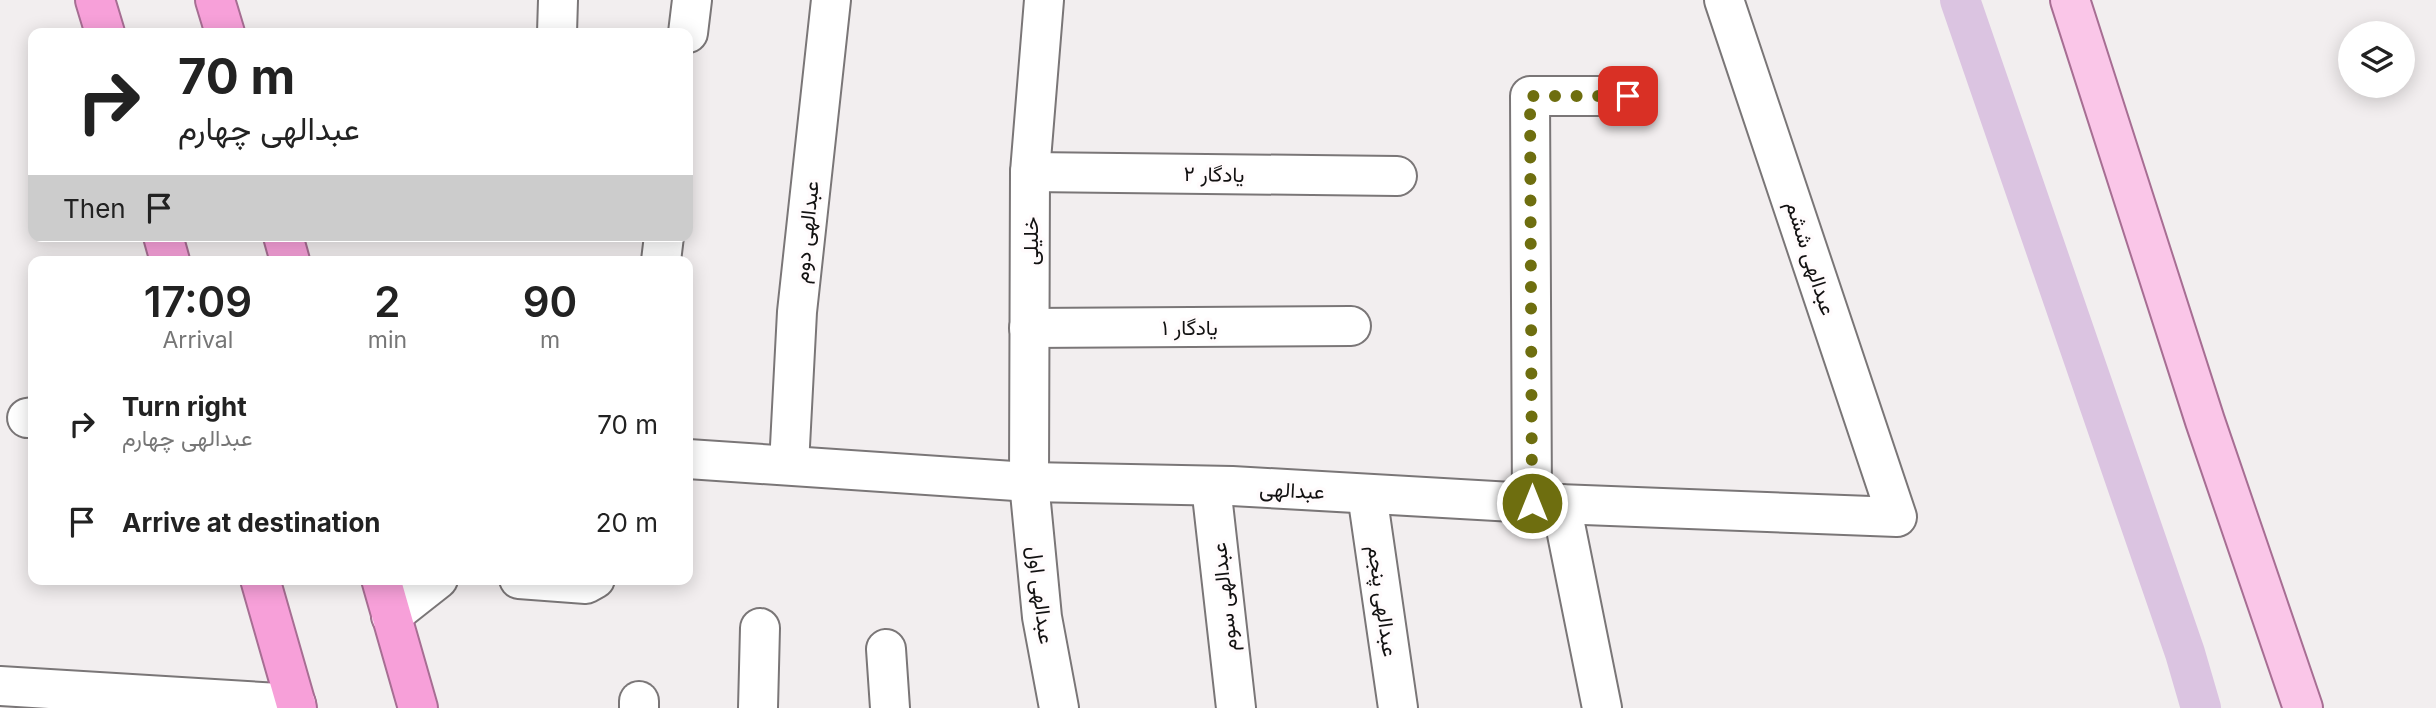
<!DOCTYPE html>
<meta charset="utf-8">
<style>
:root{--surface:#fff;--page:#f6f6f6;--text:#222;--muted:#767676}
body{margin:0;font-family:Inter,Vazirmatn,sans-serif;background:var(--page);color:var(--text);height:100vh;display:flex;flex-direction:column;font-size:26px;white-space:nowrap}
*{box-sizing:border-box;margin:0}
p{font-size:23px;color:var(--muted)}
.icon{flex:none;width:38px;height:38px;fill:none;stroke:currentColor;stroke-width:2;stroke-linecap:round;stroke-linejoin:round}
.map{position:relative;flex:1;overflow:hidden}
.drawer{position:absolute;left:28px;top:256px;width:665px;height:329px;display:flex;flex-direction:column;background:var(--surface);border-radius:14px;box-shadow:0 4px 18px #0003}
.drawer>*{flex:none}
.guide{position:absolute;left:28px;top:28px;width:665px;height:214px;border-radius:14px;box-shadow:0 4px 18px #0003;background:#fff;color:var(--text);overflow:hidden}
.tools{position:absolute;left:2338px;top:21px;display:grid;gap:14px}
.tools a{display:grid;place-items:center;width:77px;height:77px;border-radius:50%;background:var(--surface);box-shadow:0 4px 18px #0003;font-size:35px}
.pin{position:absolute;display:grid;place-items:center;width:60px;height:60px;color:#fff;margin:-30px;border-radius:14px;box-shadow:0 4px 10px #0006}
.me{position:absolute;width:77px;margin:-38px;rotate:0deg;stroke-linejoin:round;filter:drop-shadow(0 0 5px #0008)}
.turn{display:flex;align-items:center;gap:24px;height:147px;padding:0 35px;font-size:32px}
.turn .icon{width:91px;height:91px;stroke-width:2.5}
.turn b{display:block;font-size:49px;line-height:60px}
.then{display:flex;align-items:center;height:66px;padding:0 35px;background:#0003;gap:14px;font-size:26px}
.eta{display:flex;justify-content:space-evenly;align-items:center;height:119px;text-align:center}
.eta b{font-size:42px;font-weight:600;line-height:49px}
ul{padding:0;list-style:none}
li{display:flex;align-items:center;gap:21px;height:98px;padding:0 35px}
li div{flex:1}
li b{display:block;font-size:26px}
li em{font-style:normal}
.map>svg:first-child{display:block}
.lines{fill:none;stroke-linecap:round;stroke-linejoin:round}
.canal{stroke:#dbc4e1;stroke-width:40}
.minor-casing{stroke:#7a7677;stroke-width:42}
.major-casing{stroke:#a76e93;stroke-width:42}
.highway-casing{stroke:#a76e93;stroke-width:42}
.minor{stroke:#fff;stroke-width:38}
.major{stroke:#fac6e8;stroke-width:38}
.highway{stroke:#f7a0d9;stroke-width:38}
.route{stroke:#6e6e0f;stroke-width:12;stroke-dasharray:0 21.6}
.labels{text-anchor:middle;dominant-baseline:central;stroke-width:7;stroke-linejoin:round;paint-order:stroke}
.street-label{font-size:21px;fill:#121111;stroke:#fffbfc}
</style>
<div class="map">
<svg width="2436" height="708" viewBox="0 0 2436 708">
<rect width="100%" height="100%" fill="#f2eeef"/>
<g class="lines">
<polyline class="canal" points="1960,0 2185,653 2201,708"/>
<defs>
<g id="minor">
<polyline points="1044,0 1030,172 1029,482 1042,617 1059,708"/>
<polyline points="557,33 558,0"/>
<polyline points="688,33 692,0"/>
<polyline points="1030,172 1397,176"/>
<polyline points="661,261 664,236"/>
<polyline points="1029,328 1351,326"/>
<polyline points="27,418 33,417"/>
<polyline points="688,459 1029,482 1232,486 1532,503 1897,517 1724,0"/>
<polyline points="789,465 797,312 831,0"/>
<polyline points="1211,486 1236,708"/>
<polyline points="1367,494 1398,708"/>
<polyline points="1532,503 1530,96 1628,96"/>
<polyline points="1561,504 1602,708"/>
<polyline points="519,579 586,584 595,579"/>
<polyline points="391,616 438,579"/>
<polyline points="886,649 890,708"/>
<polyline points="0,686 296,704"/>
<polyline points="639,708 639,701"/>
<polyline points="758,708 760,628"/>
</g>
<polyline id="major" points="2070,0 2205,421 2303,708"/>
<g id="highway">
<polyline points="95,0 105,33"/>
<polyline points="215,0 225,33"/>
<polyline points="163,236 170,261"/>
<polyline points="283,236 290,261"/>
<polyline points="260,579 297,708"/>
<polyline points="381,579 418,708"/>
</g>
</defs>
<use href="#minor" class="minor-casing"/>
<use href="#major" class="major-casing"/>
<use href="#highway" class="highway-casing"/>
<use href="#minor" class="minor"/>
<use href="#major" class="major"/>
<use href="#highway" class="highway"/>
</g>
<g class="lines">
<polyline class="route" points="1532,503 1530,96 1628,96"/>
</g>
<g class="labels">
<g class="street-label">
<text transform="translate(1214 174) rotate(1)">یادگار ۲</text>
<text transform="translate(806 232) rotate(-84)">عبدالهی دوم</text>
<text transform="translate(1030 241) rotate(-90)">خلیلی</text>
<text transform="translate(1811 258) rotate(72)">عبدالهی ششم</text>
<text x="1190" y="327">یادگار ۱</text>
<text transform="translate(1292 490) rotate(3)">عبدالهی</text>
<text transform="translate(1041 595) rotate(83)">عبدالهی اول</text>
<text transform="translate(1224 597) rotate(-96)">عبدالهی سوم</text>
<text transform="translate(1383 601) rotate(82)">عبدالهی پنجم</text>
</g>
</g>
</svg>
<div class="tools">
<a><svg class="icon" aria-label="layers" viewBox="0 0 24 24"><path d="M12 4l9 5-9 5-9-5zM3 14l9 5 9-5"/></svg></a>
</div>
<div class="pin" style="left:1628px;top:96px;background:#d93025"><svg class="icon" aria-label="arrive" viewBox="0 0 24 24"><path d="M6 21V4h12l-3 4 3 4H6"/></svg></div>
<svg class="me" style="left:1532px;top:503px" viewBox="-20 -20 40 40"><circle r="17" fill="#6e6e0f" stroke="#fff" stroke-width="3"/><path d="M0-11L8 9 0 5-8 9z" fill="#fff"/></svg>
<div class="guide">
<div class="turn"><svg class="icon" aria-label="right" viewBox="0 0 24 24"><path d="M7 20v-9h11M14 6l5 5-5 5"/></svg><div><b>70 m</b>عبدالهی چهارم</div></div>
<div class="then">Then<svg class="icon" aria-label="arrive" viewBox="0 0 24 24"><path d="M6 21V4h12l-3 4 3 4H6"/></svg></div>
</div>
<section class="drawer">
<div class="eta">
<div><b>17:09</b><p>Arrival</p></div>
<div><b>2</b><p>min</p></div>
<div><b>90</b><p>m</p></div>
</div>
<ul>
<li><svg class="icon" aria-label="right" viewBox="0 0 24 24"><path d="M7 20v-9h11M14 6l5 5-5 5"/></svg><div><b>Turn right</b><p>عبدالهی چهارم</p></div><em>70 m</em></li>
<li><svg class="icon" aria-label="arrive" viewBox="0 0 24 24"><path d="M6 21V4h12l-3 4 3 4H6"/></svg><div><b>Arrive at destination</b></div><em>20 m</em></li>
</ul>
</section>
</div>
